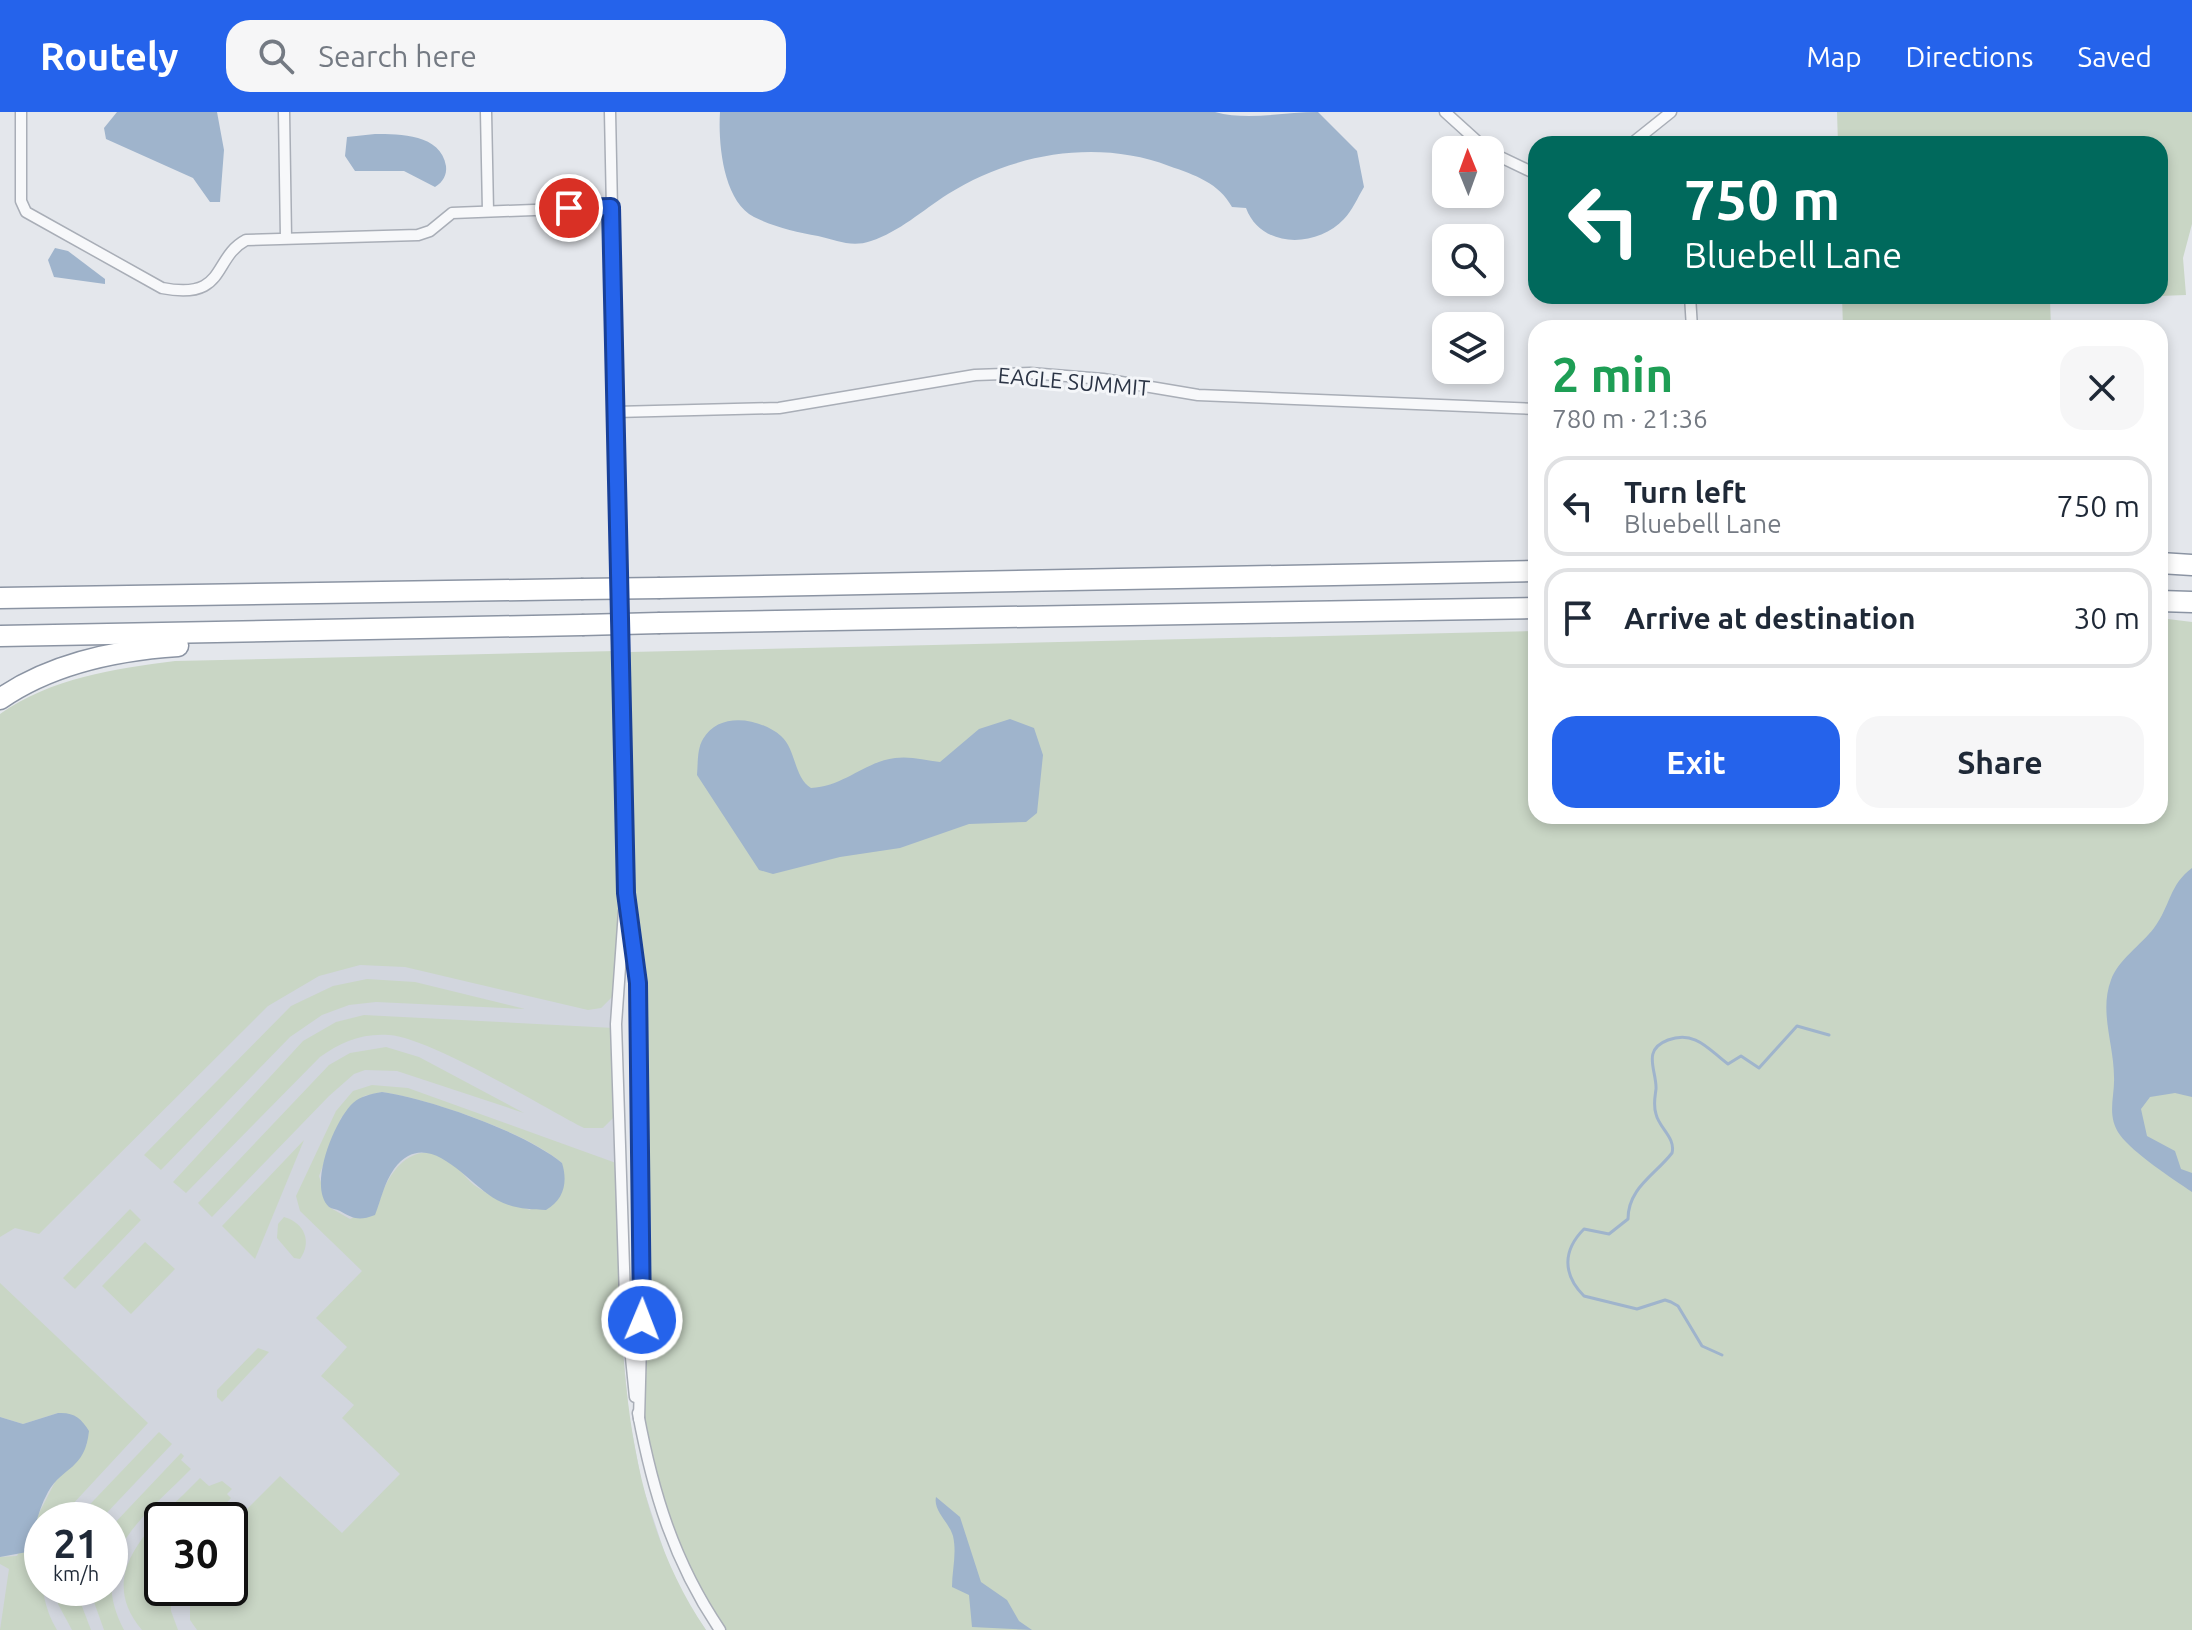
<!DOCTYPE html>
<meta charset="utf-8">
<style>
:root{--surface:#fff;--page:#f6f6f7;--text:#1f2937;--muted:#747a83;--line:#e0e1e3;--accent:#2563eb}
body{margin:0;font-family:Ubuntu,sans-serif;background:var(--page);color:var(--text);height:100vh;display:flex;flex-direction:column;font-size:30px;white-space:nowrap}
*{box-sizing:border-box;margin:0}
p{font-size:26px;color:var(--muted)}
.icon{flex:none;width:44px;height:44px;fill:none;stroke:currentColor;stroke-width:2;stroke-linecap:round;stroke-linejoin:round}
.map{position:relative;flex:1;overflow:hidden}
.details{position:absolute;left:1528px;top:208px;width:640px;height:504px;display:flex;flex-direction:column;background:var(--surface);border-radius:24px;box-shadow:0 4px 12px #0003}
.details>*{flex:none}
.banner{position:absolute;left:1528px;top:24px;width:640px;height:168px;border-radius:24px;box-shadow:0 4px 12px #0003;background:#00695c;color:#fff;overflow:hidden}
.needle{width:52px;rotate:359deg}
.fabs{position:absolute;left:1432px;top:24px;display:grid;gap:16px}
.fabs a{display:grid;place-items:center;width:72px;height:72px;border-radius:16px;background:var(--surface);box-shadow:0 4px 12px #0003;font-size:40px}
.speed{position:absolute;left:24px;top:1390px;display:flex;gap:16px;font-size:40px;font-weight:700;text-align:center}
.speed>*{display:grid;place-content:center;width:104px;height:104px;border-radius:50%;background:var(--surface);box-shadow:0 4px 12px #0003;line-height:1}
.speed small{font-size:20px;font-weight:400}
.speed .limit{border:4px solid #111;border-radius:12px;background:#fff;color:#111}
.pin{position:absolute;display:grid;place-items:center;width:68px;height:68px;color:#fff;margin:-34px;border:4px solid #fff;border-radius:50%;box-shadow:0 2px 8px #0007}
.me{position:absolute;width:88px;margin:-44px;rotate:1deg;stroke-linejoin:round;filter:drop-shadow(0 0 6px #0008)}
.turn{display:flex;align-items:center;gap:28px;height:168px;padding:0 24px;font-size:36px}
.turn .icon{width:104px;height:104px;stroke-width:2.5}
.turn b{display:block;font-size:56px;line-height:68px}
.round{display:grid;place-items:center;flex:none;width:84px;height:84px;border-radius:24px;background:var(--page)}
.overview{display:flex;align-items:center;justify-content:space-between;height:136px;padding:0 24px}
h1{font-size:48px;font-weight:700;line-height:60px;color:#1e9e55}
.button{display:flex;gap:16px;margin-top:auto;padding:16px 24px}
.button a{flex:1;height:92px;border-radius:24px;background:var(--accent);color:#fff;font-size:32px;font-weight:700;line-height:92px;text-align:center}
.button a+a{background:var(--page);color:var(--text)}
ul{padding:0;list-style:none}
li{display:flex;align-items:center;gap:24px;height:100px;margin:0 16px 12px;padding:0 8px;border:4px solid var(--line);border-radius:24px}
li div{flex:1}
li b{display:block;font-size:30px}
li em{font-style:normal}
header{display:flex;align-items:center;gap:48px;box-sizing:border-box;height:112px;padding:0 40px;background:var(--accent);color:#fff}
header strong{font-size:38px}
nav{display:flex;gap:44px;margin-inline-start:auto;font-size:28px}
.search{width:560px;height:72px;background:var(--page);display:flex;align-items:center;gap:20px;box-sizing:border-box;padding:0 28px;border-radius:24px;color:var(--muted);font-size:30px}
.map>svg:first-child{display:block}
.built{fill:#d2d6de;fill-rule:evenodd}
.green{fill:#c9d6c5;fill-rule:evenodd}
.water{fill:#9fb4cc}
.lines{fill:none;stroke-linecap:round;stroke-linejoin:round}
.stream{stroke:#9fb4cc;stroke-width:3}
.street-casing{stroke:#a9aeb7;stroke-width:13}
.highway-casing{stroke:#8b94a3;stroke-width:23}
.street{stroke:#f7f8fa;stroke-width:10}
.highway{stroke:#fff;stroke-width:20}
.highway-bridge-casing{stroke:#8b94a3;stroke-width:23;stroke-linecap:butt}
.highway-bridge{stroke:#fff;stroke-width:20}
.route-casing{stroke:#184099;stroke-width:20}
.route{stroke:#2563eb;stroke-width:14}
.labels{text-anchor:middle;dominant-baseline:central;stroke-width:6;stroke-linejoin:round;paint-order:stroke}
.street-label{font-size:22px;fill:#2b3445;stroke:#f4f6f9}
</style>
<header>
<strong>Routely</strong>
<div class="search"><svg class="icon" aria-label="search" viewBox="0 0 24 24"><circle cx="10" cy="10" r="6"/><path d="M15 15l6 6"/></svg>Search here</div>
<nav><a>Map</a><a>Directions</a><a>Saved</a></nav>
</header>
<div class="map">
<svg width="2192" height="1518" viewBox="0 0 2192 1518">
<rect width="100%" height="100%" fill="#e4e7ec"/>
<path class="built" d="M 616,539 L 620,763 L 614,873 L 619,1192 L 629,1304 L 642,1372 L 667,1448 L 687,1490 L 706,1518 L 0,1518 L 0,611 ZM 42,1408 L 110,1408 L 110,1476 L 42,1476 ZM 162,1408 L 230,1408 L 230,1476 L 162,1476 Z"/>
<g class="green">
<polygon points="1837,0 2192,0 2192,112 2183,146 2186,183 2160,184 2160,32 1838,32"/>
<polygon points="1842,184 2160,184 2050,187 2051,216 1843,216"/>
<polygon points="2160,506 2192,510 2192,1518 720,1518 681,1453 639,1307 641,1057 626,781 630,540 1536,519 1536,704 2160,704"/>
<path d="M 616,539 L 620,763 L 614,883 L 601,896 L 588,898 L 405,855 L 360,853 L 319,864 L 268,894 L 39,1122 L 15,1116 L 0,1125 L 0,602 C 51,566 114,557 175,549 Z"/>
<polygon points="367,867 415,870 525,897 376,890 349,893 322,903 290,925 161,1058 144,1043 291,894 333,874"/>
<path d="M 364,903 L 614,916 L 616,1003 L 603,1016 L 584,1016 C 541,994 431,926 389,923 C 362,921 341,930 320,945 L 186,1081 L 173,1070 L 303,929 L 336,910 Z"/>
<polygon points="386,935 419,945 524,1001 397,959 365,958 354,962 329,984 212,1105 198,1091 329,953 350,941"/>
<path d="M 372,973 L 408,976 L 616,1051 C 622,1210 613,1381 706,1518 L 197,1518 L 190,1508 L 190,1476 L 230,1476 L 230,1414 L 280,1364 L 342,1421 L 400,1362 L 342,1306 L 354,1293 L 321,1264 L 347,1235 L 316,1206 L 362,1159 L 300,1099 L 296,1084 L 336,999 L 353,979 ZM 382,980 C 429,987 526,1020 562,1051 L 530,1098 C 509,1091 492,1086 474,1073 C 464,1065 457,1052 447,1046 C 410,1026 385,1064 378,1095 L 350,1107 L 329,1095 L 319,1064 L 341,1006 L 364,984 Z"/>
<polygon points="304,1028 255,1147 222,1114"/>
<polygon points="130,1097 141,1108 75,1177 63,1166"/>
<path d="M 284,1105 C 305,1111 312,1130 300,1147 L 294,1146 L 277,1126 L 278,1112 Z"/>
<polygon points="145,1130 175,1157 131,1202 102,1174"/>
<path d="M 0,1171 L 148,1311 L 58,1408 L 42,1408 C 42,1446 36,1484 57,1518 L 0,1518 L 9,1457 L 0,1452 L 0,1445 L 17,1444 L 55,1370 L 87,1332 L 58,1301 L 23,1312 L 0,1305 Z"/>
<polygon points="258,1236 269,1240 222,1290 217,1285 217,1278"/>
<polygon points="159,1320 172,1332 100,1408 75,1408"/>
<path d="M 181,1341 L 184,1344 L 181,1348 L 191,1357 C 144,1405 85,1444 124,1518 L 104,1518 L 89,1476 L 110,1476 L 110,1416 Z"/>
<path d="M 200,1366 L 209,1374 L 222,1369 L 232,1377 L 227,1382 L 231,1386 L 211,1408 L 162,1408 L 162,1476 L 171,1476 L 171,1499 L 178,1518 L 142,1518 C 90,1457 161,1407 200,1366 Z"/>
<polygon points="56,1476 75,1476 91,1518 72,1518 58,1492"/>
</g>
<g class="water">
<polygon points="117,0 217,0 224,38 220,90 210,90 193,66 106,27 104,16"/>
<path d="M 720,0 L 1215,0 C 1248,9 1284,0 1318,0 L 1357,39 L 1364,75 C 1358,85 1352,99 1344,107 C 1317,136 1261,137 1246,96 L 1232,95 C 1219,71 1195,63 1169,54 C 1098,27 1013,41 948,82 C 923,98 899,120 871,129 C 851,136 837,128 818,124 C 796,120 774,115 754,105 C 723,89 718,31 720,0 Z"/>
<path d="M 375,22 C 400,22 441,22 446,54 C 447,63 443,70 435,75 L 404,59 L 355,59 L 345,44 L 347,25 Z"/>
<polygon points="55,136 68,139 105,167 105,172 54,165 48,148"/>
<path d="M 1010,607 L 1034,616 L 1043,643 L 1037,701 L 1026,710 L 969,712 L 900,736 L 840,745 L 773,762 L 759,758 L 697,663 C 698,651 697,637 703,627 C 719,599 760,606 781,624 C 796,637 794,666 811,676 C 845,674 864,650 895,646 C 910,644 925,648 940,650 L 979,617 Z"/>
<path d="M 2192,756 L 2192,985 L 2175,981 L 2150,985 L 2141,997 L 2147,1024 L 2175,1039 L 2181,1057 L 2192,1061 L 2192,1080 C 2173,1067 2133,1041 2120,1023 C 2106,1003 2115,985 2114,965 C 2114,932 2099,900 2111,868 C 2118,848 2141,833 2154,816 C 2171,793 2169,773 2192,756 Z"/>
<path d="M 382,980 C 430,987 525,1020 562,1051 C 568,1070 564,1088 546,1098 C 530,1098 511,1096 497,1088 C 467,1072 428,1012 394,1057 C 384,1071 381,1088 375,1103 C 359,1109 354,1107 340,1099 C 336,1097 332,1097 329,1095 C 307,1075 335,1007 353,991 C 361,984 371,982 382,980 Z"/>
<path d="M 58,1301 C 74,1300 81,1306 89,1319 C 85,1358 63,1354 48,1380 C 37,1400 35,1419 27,1440 L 0,1445 L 0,1305 L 23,1312 Z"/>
<path d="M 936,1385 L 960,1405 L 981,1470 L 1007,1488 L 1019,1509 L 1032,1518 L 972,1515 L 969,1483 L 952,1475 C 952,1458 957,1442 953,1424 C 949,1410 933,1399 936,1385 Z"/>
</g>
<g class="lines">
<path class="stream" d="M 1722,1243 L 1702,1234 L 1678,1194 L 1671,1190 L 1665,1188 L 1637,1197 L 1584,1184 C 1562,1162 1563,1138 1584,1117 L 1609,1122 L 1628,1107 C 1628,1076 1655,1063 1672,1041 C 1676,1026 1659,1016 1656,1002 C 1653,993 1655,985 1656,977 C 1657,959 1641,938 1668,928 C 1696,918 1709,938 1728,952 L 1741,944 L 1759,956 L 1797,914 L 1829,923"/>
<defs>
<g id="street">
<path d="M 21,0 L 21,89 L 26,100 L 162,176 C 227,189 212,146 246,128 L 418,123 L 430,119 L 452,101 L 611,95"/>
<polyline points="284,0 286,126"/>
<polyline points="486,0 488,99"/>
<path d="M 610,0 L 626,781 C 648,954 644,1132 639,1307"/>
<polyline points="1445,0 1487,38"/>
<polyline points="1631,32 1671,0"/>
<polyline points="1490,40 1536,62"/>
<polyline points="1690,184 1692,216"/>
<polyline points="615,300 779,296 975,263 1030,261 1103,267 1198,283 1536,297"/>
<polyline points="624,799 616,912 625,1186 635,1285"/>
<path d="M 638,1301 C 653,1381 674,1450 720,1518"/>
</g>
<g id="highway">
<polyline points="2160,451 2192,453"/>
<polyline points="660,476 1536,459"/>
<polyline points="0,486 581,477"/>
<polyline points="2160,489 2192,490"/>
<polyline points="660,511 1536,496"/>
<polyline points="0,524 582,513"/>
<path d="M 0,587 C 52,551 117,538 178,534"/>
</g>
</defs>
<use href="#street" class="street-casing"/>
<use href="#highway" class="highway-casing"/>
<use href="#street" class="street"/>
<use href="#highway" class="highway"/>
<defs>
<g id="highway-bridge">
<polyline points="581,477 660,476"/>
<polyline points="582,513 660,511"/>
</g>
</defs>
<use href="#highway-bridge" class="highway-bridge-casing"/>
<use href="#highway-bridge" class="highway-bridge"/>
</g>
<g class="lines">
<defs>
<polyline id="route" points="569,96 611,95 626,781 638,871 642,1208"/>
</defs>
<use href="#route" class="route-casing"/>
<use href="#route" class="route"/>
</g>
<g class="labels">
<g class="street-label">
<text transform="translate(1074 269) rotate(5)">EAGLE SUMMIT</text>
</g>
</g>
</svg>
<div class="fabs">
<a><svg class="needle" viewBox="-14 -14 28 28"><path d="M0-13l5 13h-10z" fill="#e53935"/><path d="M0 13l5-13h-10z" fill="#747a83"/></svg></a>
<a><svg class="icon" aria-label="search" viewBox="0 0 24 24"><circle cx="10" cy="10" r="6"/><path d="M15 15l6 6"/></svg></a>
<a><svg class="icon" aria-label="layers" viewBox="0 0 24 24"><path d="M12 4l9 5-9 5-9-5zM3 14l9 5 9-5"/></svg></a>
</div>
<div class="speed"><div>21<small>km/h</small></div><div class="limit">30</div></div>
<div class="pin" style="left:569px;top:96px;background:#d93025"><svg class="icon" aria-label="arrive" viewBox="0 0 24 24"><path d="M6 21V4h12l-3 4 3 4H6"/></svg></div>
<svg class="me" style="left:642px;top:1208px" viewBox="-20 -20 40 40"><circle r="17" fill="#2563eb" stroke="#fff" stroke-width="3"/><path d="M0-11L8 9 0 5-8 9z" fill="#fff"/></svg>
<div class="banner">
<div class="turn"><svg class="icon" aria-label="left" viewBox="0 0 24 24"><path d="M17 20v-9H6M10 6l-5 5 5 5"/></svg><div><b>750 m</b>Bluebell Lane</div></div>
</div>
<section class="details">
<div class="overview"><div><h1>2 min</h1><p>780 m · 21:36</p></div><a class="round"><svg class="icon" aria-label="close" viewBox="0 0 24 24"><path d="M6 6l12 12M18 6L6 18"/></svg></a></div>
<ul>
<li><svg class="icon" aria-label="left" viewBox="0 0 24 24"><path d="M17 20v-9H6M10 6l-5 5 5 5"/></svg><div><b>Turn left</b><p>Bluebell Lane</p></div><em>750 m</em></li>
<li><svg class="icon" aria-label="arrive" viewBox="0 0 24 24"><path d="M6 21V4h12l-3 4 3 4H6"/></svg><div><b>Arrive at destination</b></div><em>30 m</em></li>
</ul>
<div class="button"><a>Exit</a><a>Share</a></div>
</section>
</div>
